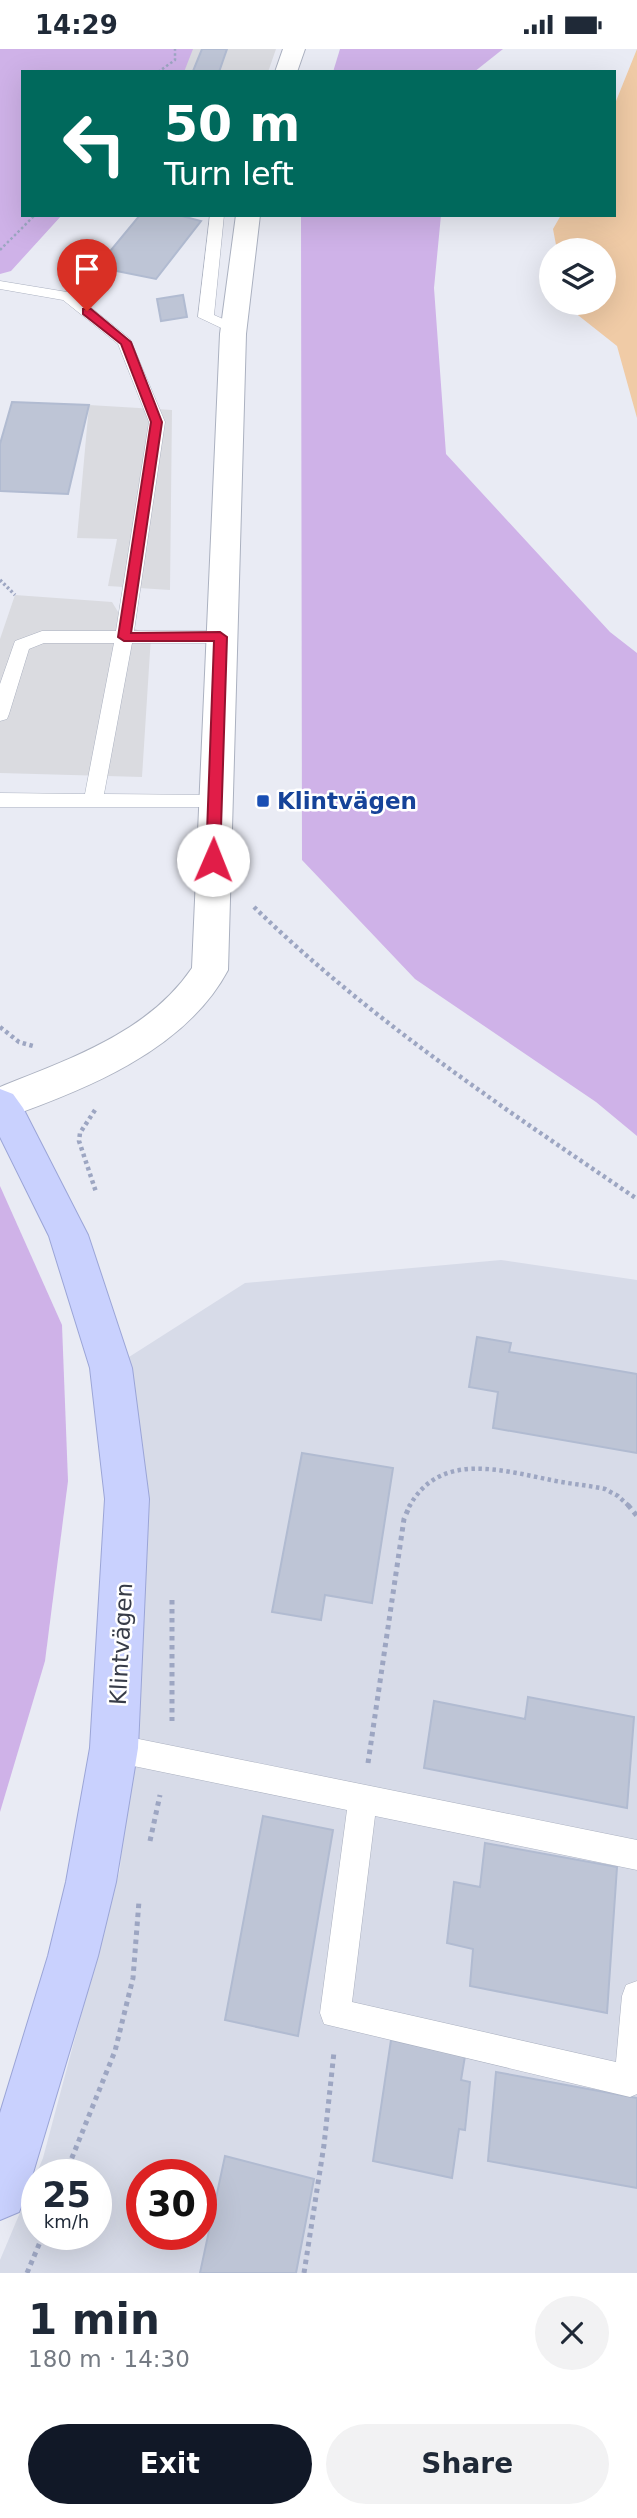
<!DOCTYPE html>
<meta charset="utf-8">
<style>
:root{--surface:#fff;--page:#f2f2f3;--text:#1f2937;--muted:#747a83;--accent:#111827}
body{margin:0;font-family:"DejaVu Sans",sans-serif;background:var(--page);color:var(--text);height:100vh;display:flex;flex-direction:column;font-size:26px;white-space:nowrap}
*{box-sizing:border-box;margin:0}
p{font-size:23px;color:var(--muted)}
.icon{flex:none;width:38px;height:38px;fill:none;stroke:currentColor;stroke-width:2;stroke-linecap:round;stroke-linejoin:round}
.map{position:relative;height:2224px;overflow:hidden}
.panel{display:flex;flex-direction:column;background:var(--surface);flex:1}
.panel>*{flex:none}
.guide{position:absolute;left:21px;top:21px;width:595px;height:147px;border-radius:0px;box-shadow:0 7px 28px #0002;background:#00695c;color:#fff;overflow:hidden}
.fabs{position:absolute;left:539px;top:189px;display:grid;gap:14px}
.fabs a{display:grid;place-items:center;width:77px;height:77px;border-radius:50%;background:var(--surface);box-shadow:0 7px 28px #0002;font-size:35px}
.speed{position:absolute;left:21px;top:2110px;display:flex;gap:14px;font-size:35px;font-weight:700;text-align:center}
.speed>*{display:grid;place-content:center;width:91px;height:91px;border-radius:50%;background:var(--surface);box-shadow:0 7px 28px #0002;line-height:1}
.speed small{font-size:18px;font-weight:400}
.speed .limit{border:10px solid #d22;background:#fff;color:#111}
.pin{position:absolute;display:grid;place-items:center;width:60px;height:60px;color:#fff;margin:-72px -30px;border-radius:50% 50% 50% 0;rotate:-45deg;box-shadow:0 0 7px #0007}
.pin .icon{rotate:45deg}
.me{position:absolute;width:77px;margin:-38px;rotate:1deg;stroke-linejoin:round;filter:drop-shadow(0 0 5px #0008)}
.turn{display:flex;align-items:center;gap:24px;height:147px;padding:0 28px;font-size:32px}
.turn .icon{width:91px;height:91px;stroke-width:2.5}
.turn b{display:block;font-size:49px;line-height:60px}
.round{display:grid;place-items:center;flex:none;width:74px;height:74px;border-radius:37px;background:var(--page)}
.overview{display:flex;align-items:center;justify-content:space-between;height:119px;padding:0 28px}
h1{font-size:42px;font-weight:700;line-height:52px}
.action{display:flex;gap:14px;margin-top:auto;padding:14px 28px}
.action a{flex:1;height:80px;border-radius:42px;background:var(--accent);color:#fff;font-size:28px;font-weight:700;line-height:80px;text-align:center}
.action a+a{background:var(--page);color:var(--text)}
.status{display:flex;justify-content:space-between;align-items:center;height:49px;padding:0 35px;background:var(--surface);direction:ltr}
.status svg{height:19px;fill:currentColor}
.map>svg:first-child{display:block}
.residential{fill:#d7dbe8;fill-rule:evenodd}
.green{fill:#cfb2e8}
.parking{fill:#dadbe0}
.water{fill:#f0cba6}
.building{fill:#bec5d6;stroke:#b1bbd1;stroke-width:2}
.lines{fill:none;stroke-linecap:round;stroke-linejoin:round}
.lane-casing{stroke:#abb1c0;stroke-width:1}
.street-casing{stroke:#abb1c0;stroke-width:2}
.secondary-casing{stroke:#9ba5d7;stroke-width:2}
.path-far3{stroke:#9da6c2;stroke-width:2.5;stroke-dasharray:2.5 2.5;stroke-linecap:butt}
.path-far2{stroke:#9da6c2;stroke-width:3.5;stroke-dasharray:2.5 2.5;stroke-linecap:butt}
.path-far1{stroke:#9da6c2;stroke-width:4.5;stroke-dasharray:3.5 3.5;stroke-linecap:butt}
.path{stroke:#9da6c2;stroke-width:5;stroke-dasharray:4.5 4.5;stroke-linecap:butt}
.lane{fill:#fff;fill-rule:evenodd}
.street{fill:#fff;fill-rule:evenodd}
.secondary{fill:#c9d1fe;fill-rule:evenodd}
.route{fill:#e11d48;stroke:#92132f;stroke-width:2}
.transit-dot{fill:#1a4fb4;stroke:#fff;stroke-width:2.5}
.labels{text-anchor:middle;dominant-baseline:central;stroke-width:5;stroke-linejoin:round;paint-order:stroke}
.transit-label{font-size:23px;font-weight:bold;fill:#164399;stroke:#fff;text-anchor:start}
.street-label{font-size:23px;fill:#373c48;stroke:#fff}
</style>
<div class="status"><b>14:29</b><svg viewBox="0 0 49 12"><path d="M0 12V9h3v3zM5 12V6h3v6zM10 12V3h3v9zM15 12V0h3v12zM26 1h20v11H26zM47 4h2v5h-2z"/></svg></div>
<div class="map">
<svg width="637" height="2224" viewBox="0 0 637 2224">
<rect width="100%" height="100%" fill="#e9ebf4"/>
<path class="residential" d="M 501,1211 L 637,1231 L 637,2224 L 0,2224 L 0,2211 L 43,2109 L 120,1820 L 145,1460 L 129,1308 L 245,1234 ZM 37,2126 L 96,2126 L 96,2186 L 37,2186 ZM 142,2126 L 201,2126 L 201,2186 L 142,2186 Z"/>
<g class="green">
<polygon points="0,0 214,0 194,23 23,23 23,166 62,166 11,222 0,225"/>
<polygon points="340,0 503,0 474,23 333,23"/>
<polygon points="301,166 441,166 434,239 446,405 610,583 637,604 637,1087 596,1053 415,930 302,811"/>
<polygon points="0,1137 62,1276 68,1432 45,1612 0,1763"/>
</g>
<g class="parking">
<polygon points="193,0 276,0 268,23 184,23"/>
<polygon points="89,356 172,361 170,541 108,537 117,490 77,489"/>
<polygon points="15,546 112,553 126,576 151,587 142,728 0,724 0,590"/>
</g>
<polygon class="water" points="637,0 637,369 617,297 569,259 568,254 604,254 604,201 557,201 553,180 561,166 614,166 614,57"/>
<g class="building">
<polygon points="202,0 227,0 219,23 193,22"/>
<polygon points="140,166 178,166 201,172 156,230 97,218"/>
<polygon points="183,246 187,268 161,272 157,250"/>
<polygon points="12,353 89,356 68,445 0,442 0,395"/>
<polygon points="477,1288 511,1294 509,1303 637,1325 637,1404 493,1379 498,1343 469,1338"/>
<polygon points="302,1404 393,1419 372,1554 325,1546 321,1571 272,1563"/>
<polygon points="528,1648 634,1668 627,1759 424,1719 434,1652 525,1670"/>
<polygon points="263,1767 333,1781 298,1987 225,1971"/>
<polygon points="485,1794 617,1818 607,1964 470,1937 473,1900 447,1894 454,1833 480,1838"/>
<polygon points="391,1991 465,2007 461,2031 470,2033 465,2081 459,2080 452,2129 373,2112"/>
<polygon points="496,2023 637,2049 637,2139 488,2112"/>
<polygon points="225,2107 314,2130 296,2224 200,2224"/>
</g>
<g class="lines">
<defs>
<g id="lane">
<polygon points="210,166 224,166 214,266 239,277 242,280 234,285 198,268"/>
<polygon points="0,232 73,244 130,290 165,373 134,582 221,582 230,588 221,594 132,594 104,745 215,746 222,748 225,753 222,758 0,758 0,744 85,745 114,594 44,594 29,600 9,665 7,670 0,672 0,635 15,592 42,582 116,582 149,373 118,295 63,251 0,240"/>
<polygon points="114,1685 637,1791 637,1821 375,1767 352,1953 616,2013 622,1947 626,1936 637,1932 637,2045 630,2048 324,1975 320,1964 347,1761 114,1713 104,1709 100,1699 104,1689"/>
</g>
<g id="street">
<polygon points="283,0 305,0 297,23 275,23"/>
<path d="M 236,166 L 260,166 L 246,285 L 228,921 C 185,1002 83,1042 0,1071 L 0,1038 C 69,1010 148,984 192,919 L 220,285 Z"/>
</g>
<polygon id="secondary" points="0,1040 13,1045 23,1059 88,1186 132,1319 149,1450 138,1699 116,1833 98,1907 27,2144 19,2163 0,2171 0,2064 48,1907 66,1833 90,1699 105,1450 90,1319 49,1187 0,1088"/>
</defs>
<use href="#lane" class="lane-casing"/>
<use href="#street" class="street-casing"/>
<use href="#secondary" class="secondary-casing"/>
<g class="path-far3">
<polyline points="158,23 175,11 175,0"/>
<polyline points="0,201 35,166"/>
</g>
<polyline class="path-far2" points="0,531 15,546"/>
<g class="path-far1">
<path d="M 254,858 C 370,971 504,1059 637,1150"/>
<polyline points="0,978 19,993 33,997"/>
<polyline points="95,1061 80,1084 79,1092 96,1143"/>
<path d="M 409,1458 C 439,1402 501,1421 551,1431 C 569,1435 587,1436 605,1440 L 618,1447 L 630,1458"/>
</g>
<g class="path">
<polyline points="628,1456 637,1467"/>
<polyline points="172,1551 172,1672"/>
<polyline points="368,1714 404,1470 410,1456"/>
<polyline points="150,1792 160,1746"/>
<polyline points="65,2126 115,2002 133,1929 139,1852"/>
<polyline points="27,2224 43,2186"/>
<polyline points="304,2224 324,2096 334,2003"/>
</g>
<use href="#lane" class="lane"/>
<use href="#street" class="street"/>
<use href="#secondary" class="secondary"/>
</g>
<polygon class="route" points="83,260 91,260 131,293 162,373 131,584 220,583 227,588 220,811 213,816 206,811 214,592 124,592 118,588 151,373 121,295 83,265"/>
<rect class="transit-dot" x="256" y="745" width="14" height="14" rx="3.5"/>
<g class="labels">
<g class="transit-label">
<text x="277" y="752">Klintvägen</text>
</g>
<g class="street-label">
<text transform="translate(121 1595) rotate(-87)">Klintvägen</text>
</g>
</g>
</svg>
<div class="fabs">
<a><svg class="icon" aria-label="layers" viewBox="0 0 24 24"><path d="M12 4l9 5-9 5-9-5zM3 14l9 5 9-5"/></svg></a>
</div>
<div class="speed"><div>25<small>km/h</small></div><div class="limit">30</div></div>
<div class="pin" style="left:87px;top:262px;background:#d93025"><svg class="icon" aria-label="arrive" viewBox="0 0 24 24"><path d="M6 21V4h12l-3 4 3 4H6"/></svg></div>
<svg class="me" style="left:213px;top:811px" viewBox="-20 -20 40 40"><circle r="19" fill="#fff"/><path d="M0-13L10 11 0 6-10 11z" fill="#e11d48"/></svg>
<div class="guide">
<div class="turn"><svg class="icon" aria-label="left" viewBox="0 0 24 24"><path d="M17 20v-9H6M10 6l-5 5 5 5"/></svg><div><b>50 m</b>Turn left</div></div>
</div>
</div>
<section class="panel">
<div class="overview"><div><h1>1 min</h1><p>180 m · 14:30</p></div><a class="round"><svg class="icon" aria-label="close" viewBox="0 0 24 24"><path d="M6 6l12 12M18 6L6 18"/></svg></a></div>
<div class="action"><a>Exit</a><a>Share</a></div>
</section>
